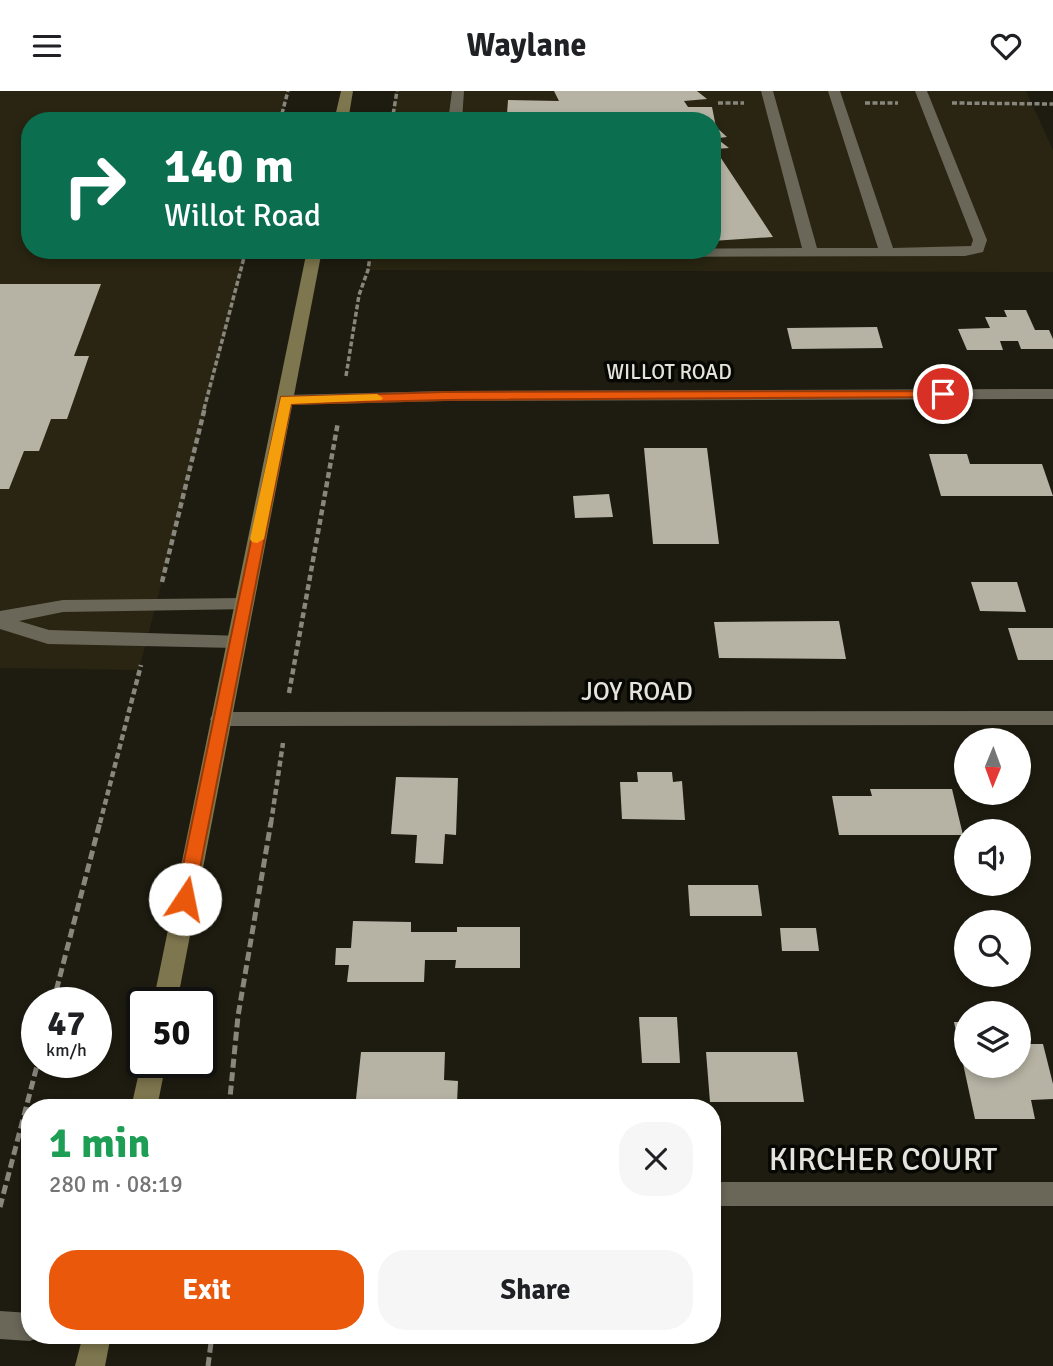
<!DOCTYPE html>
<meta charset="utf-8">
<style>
:root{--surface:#fff;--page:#f6f6f6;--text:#202124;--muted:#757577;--accent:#ea580c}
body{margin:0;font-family:Signika,sans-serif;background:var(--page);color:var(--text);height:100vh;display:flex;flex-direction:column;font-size:26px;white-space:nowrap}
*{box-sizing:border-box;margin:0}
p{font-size:23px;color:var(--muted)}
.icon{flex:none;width:38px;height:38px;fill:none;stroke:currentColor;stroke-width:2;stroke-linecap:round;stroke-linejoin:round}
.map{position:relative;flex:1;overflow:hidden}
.panel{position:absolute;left:21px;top:1008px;width:700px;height:245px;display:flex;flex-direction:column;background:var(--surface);border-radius:28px;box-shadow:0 4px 10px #0003}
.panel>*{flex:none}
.hud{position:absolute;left:21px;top:21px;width:700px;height:147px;border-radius:28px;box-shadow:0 4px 10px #0003;background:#0b6e4f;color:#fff;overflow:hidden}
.needle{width:46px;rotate:181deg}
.tools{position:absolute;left:954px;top:637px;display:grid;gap:14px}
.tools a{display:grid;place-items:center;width:77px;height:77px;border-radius:50%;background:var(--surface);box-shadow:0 4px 10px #0003;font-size:35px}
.speed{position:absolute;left:21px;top:896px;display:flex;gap:14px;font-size:35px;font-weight:700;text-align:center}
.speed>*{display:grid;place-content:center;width:91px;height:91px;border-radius:50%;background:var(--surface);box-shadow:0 4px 10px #0003;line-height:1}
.speed small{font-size:18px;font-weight:400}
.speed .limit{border:4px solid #111;border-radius:10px;background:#fff;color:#111}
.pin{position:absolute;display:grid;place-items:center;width:60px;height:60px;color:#fff;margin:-30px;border:4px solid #fff;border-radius:50%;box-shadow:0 2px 7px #0007}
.me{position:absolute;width:77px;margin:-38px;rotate:11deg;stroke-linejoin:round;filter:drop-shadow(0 0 5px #0008)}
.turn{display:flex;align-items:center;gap:24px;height:147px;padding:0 28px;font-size:32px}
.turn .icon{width:91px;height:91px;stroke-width:2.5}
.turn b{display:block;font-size:49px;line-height:60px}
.round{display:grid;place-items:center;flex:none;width:74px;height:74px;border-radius:28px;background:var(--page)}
.head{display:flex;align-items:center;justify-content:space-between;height:119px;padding:0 28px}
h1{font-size:42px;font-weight:700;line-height:52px;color:#1e9e55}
.cta{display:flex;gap:14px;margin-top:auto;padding:14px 28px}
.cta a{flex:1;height:80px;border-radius:28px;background:var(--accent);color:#fff;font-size:28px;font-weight:700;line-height:80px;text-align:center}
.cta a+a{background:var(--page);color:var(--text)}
header{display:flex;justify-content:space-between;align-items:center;height:91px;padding:0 28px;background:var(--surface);font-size:32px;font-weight:700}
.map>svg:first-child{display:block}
.built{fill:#292512}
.building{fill:#b6b3a4}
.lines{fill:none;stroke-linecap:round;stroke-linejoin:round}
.path-far2{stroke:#88877d;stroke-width:3.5;stroke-dasharray:5 2.5;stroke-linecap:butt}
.path-far1{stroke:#88877d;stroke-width:4.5;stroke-dasharray:6 3.5;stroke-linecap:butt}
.path{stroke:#88877d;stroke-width:5;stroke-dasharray:9 4.5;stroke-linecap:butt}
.lane{fill:#6a6759;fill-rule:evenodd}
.street{fill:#6a6759;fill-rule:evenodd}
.secondary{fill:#7e764e;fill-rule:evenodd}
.route{fill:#ea580c;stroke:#983908;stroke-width:2}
.slow{fill:#f59e0b}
.labels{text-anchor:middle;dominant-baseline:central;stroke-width:7;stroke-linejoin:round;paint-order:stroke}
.far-street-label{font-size:21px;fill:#e5e4dc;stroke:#070703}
.street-label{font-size:26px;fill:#e5e4dc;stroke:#070703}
.near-street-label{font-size:32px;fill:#e5e4dc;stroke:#070703}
</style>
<header><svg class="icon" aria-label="menu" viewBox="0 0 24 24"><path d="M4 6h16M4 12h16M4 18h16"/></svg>Waylane<svg class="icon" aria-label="heart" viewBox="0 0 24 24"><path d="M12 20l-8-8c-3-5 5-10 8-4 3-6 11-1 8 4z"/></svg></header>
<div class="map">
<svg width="1053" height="1275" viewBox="0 0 1053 1275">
<rect width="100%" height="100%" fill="#1e1c10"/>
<g class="built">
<polygon points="0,0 289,0 281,30 30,30 30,159 248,159 139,579 0,577"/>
<polygon points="395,0 1026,0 1053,59 1053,181 368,179 371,159 712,159 712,30 391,30"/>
</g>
<g class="building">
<polygon points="554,0 697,0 707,8 684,10 688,16 712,16 716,36 727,46 719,47 720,50 729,57 715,58 773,146 712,150 712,30 541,30 541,24 507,23 508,9 559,10"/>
<polygon points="0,193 101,193 74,265 89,265 67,328 51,328 39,360 24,360 9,398 0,398"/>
<polygon points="1004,219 1026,219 1035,239 1049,239 1053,248 1053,258 1021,258 1018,250 1000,250 1003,259 967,259 958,238 990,237 985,226 1007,226"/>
<polygon points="877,236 883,257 792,258 787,237"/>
<polygon points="644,357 707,357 719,453 653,453"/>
<polygon points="929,363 967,363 970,373 1042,373 1053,405 941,405"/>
<polygon points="609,403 613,426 575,427 573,405"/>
<polygon points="971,491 1017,491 1026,521 980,520"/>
<polygon points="839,530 846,568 719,567 714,531"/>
<polygon points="1008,537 1053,537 1053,569 1018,569"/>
<polygon points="637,681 672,681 673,691 682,690 685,729 622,728 620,691 638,691"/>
<polygon points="396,686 458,687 456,744 445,743 443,773 415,772 417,744 391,743"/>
<polygon points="870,698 952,698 963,744 839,744 832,705 872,705"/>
<polygon points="688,794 758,794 762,825 690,825"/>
<polygon points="353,830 411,831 411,841 457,841 457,836 520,836 520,877 455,877 456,869 425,869 424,891 347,891 349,874 335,874 336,857 351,857"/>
<polygon points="780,837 816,837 819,860 782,860"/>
<polygon points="639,926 677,926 680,972 642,972"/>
<polygon points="954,931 966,931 966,975 1018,975 1018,953 1043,953 1053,993 1053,1008 1031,1009 1035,1028 975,1028"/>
<polygon points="361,961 445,961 444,989 458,990 457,1012 443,1012 443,1017 367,1017 367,1008 356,1008"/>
<polygon points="706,961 797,961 804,1011 710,1011"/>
</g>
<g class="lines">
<g class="path-far2">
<polyline points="718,12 744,12"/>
<polyline points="865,12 898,12"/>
<polyline points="952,12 1053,13"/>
<polyline points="280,30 288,0"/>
<polyline points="392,30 397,0"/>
<polyline points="346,285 359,204 368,179 371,159"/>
<polyline points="204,318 246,159"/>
</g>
<g class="path-far1">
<polyline points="162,491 205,316"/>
<polyline points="289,602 338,331"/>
<polyline points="100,732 141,574"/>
<polyline points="271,732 283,652"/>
</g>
<g class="path">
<polyline points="53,912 100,731"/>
<polyline points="229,1017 238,925 271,731"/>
<polyline points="0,1116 38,971"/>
<polyline points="208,1275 212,1244"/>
</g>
<g class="lane">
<polygon points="452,0 464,0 462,30 448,30"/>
<polygon points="761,0 773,0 817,157 878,157 828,0 840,0 893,157 971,155 973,149 915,0 927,0 987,149 983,161 965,165 601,166 476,163 469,159 802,157"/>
<polygon points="0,1220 30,1222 30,1244 40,1246 30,1250 0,1248"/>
</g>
<g class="street">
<polygon points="1053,298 1053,308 445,310 286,314 278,309 286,304 445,300"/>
<polygon points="244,507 251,508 254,513 251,518 63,521 19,530 49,539 243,545 246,550 243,555 236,557 48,553 0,538 0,520 63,509"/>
<polygon points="1053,620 1053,634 220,635 213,633 210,628 213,623 220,621"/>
<rect x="712" y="1091" width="341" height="24"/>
</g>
<g class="secondary">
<polygon points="341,0 353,0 348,30 334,30"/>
<polygon points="307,159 322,159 177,912 153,912"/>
<polygon points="142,968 142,971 166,971 157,1017 131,1017"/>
<polygon points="83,1244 111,1244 105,1275 75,1275"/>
</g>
</g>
<polygon class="route" points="943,300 947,301 947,306 445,309 291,313 194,808 191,813 179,813 176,808 281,306 445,301"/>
<polygon class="slow" points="377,303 383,307 381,309 291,313 264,448 257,452 252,451 250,448 281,306"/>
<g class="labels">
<g class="far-street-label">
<text x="669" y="281">WILLOT ROAD</text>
</g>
<g class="street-label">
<text x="637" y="601">JOY ROAD</text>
</g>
<g class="near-street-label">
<text x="883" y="1068">KIRCHER COURT</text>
</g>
</g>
</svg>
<div class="tools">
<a><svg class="needle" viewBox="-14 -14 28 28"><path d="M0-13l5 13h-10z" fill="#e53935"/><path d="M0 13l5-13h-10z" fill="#757577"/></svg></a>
<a><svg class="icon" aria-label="sound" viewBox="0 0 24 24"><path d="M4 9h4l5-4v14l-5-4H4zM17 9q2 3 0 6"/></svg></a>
<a><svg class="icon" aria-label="search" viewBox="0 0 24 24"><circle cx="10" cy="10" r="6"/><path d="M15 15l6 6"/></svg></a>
<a><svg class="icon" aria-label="layers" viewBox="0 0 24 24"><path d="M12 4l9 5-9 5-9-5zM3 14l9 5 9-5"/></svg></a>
</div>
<div class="speed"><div>47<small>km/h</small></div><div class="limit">50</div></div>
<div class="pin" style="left:943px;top:303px;background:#d93025"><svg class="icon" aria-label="arrive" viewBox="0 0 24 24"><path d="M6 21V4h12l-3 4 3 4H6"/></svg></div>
<svg class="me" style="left:185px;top:808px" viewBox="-20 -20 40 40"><circle r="19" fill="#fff"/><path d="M0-13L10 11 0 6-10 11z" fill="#ea580c"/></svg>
<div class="hud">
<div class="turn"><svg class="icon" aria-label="right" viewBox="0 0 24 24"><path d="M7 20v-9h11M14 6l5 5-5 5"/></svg><div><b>140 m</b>Willot Road</div></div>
</div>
<section class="panel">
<div class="head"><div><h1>1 min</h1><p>280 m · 08:19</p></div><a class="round"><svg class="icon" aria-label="close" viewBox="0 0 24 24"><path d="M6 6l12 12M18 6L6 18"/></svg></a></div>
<div class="cta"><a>Exit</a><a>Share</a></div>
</section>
</div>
